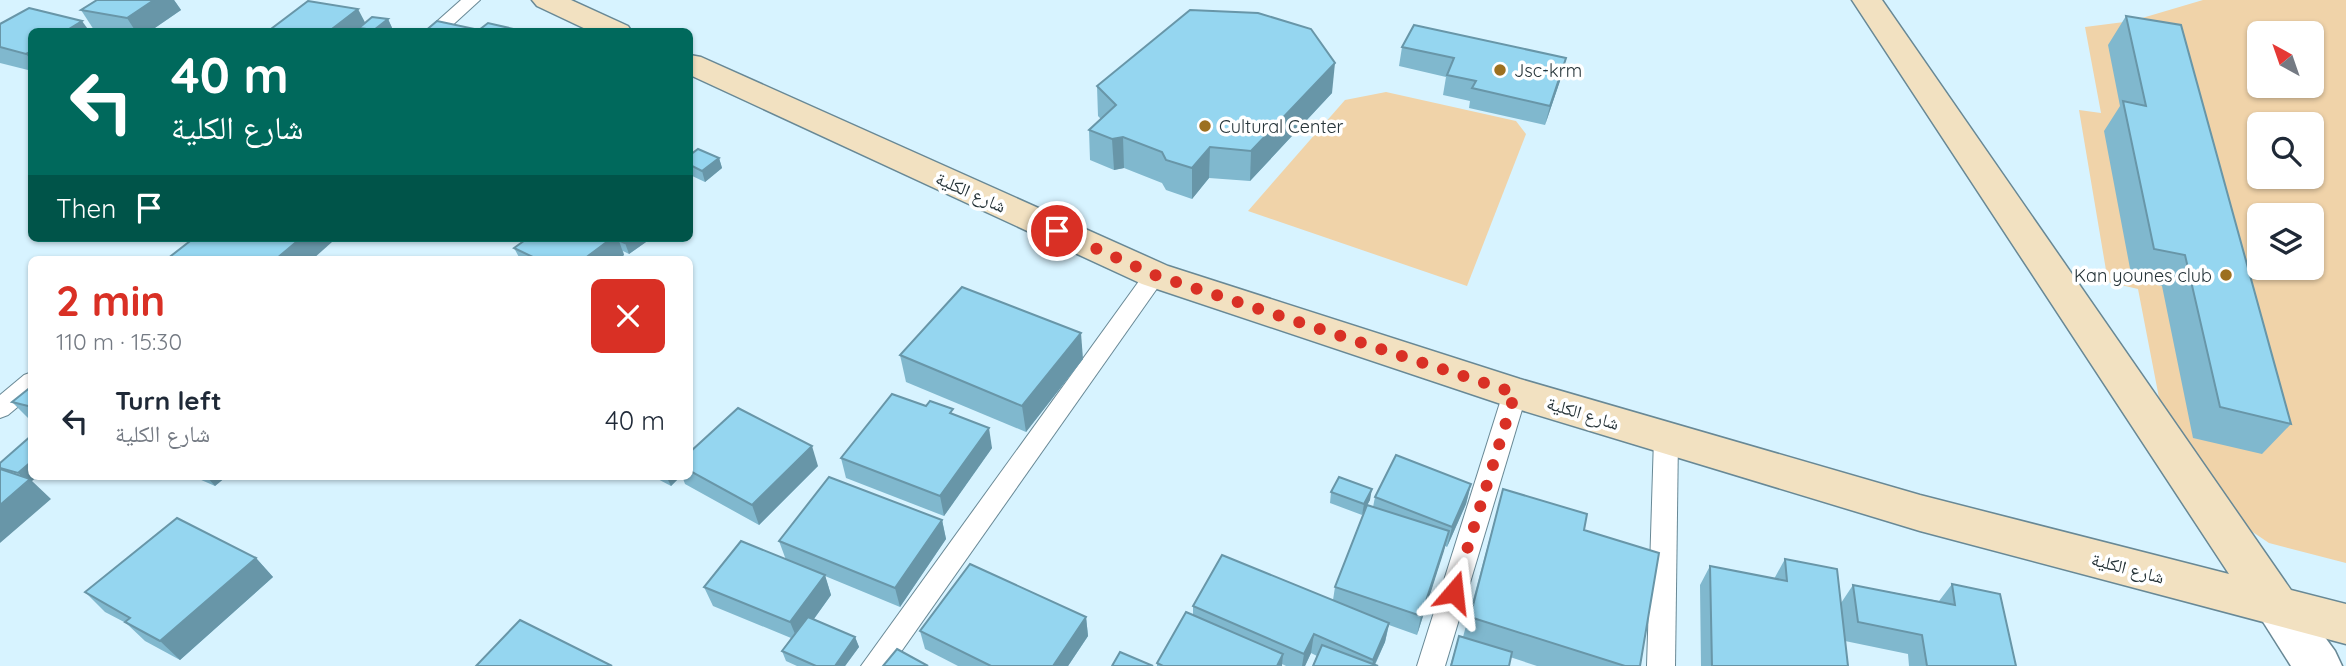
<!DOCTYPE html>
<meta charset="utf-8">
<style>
:root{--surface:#fff;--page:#f6f6f7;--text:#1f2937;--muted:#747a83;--accent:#d93025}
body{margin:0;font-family:Quicksand,"Noto Naskh Arabic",sans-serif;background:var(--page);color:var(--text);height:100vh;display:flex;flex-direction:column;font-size:26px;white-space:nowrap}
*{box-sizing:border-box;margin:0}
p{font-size:23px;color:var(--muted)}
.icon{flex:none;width:38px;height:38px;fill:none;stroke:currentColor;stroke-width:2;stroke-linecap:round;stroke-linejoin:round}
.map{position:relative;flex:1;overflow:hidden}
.panel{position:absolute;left:28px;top:256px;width:665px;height:224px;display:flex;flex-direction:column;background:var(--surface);border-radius:10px;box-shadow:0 2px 5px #0004}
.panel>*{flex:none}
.top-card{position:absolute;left:28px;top:28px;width:665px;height:214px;border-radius:10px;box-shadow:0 2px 5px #0004;background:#00695c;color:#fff;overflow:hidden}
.needle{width:46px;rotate:320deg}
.buttons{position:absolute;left:2247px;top:21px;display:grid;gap:14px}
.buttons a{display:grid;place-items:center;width:77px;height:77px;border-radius:10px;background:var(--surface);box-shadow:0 2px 5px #0004;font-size:35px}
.pin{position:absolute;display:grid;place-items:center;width:60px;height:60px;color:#fff;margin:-30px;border:4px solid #fff;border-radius:50%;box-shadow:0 2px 7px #0007}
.me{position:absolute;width:77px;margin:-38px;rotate:17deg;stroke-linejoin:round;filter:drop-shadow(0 0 5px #0008)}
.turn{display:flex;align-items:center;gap:24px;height:147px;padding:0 28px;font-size:32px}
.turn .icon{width:91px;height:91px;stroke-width:2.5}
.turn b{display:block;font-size:49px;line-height:60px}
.then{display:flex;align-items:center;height:66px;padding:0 28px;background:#0003;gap:14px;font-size:26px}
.round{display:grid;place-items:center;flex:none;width:74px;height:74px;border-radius:10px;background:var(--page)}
.overview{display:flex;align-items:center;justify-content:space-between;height:119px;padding:0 28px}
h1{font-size:42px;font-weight:700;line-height:52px;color:var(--accent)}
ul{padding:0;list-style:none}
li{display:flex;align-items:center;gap:21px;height:91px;padding:0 28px}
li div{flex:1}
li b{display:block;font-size:26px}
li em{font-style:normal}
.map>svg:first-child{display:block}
.green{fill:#f0d3a9;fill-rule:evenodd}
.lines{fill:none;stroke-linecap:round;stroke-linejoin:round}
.lane-casing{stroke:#688895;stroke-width:2}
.street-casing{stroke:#688895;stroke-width:3}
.secondary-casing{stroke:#688895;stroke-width:3}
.lane{fill:#fff;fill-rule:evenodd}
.street{fill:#fff;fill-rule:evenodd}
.secondary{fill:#f2e1c1;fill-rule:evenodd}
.wall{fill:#80b8ce}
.shaded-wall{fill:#6896a8}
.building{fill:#95d6f0;stroke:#6896a8;stroke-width:2}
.route{stroke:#d93025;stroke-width:12;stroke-dasharray:0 21.6}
.poi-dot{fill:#9c7020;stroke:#fff;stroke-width:2.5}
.labels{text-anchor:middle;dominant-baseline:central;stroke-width:7;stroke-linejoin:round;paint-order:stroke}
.poi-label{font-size:18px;fill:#263439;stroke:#fff;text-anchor:start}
.street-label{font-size:18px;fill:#263439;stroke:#fff}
</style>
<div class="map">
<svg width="2346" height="666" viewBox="0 0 2346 666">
<rect width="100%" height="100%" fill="#d7f3ff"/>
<g class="green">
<path d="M 2203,0 L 2346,0 L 2346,563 L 2269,543 L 2202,498 L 2160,403 L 2138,289 L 2108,282 L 2079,110 L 2101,113 L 2085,27 L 2132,21 ZM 2259,33 L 2312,33 L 2312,86 L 2259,86 ZM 2259,124 L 2312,124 L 2312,177 L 2259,177 ZM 2259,215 L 2312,215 L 2312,268 L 2259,268 Z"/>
<polygon points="1386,92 1516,121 1526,134 1467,286 1248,211 1345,100"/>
</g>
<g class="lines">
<defs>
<g id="lane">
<polygon points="461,0 480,0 445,32 425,32"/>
<polygon points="1155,268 1163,270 1166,275 1163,280 891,666 861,666 1147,270"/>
<polygon points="32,372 32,395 8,415 0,418 0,395 24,375"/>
<polygon points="1515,384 1523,387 1527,393 1445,666 1417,666 1503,393 1507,387"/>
<polygon points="1666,429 1675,431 1678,438 1675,666 1647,666 1654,438 1657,431"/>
</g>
<polygon id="street" points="2276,586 2292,592 2335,651 2342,666 2291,666 2253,606 2260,592"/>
<g id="secondary">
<polygon points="532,0 571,0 628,26 632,32 592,32 537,6"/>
<polygon points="1852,0 1882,0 2291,590 2346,604 2346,644 1920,531 1501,404 1142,284 690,75 690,55 701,57 1168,266 1520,379 1920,495 2229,574"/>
</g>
</defs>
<use href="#lane" class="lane-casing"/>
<use href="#street" class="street-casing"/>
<use href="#secondary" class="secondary-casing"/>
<use href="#lane" class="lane"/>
<use href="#street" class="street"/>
<use href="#secondary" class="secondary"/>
</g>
<g class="wall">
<polygon points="97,0 174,0 181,10 149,32 106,32 94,30 81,10"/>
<polygon points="2126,16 2291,424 2262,454 2193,438 2162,286 2132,279 2104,131 2120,106 2108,45"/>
<polygon points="388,19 393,30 391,32 267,32 365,23"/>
<polygon points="0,24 32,32 32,71 0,63"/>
<polygon points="1402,47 1566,58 1561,78 1545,125 1469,108 1470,101 1443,95 1446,77 1399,66"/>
<polygon points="1097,86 1332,93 1250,181 1209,178 1192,199 1166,190 1162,183 1124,168 1114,170 1090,160 1089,130 1101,119 1098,116"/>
<polygon points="690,155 719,158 722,168 705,182 690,175"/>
<polygon points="528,238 644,238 646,242 629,254 623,251 624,255 619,259 520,259 514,248"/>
<polygon points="900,355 1083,359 1026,432 906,382"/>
<polygon points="32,386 32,422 12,402"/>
<polygon points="926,406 954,415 992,448 944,516 846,478 841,458"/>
<polygon points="690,452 818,466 759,525 685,484 682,476 690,476"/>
<polygon points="192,476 227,476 215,486"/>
<polygon points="652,476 681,476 671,486"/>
<polygon points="1471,484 1466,504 1447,547 1445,546 1417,635 1389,625 1385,642 1375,665 1317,656 1311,653 1305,666 1286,666 1282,664 1282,666 1157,666 1157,663 1193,615 1193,606 1333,600 1335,587 1367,505 1362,515 1330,503 1331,492 1370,500 1367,505 1373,507 1375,497"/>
<polygon points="1503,489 1640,666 1537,666 1510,657 1509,666 1450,666 1459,636 1463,637"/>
<polygon points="942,520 946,539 900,607 825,576 831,595 814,619 855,637 859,647 845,666 797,666 786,661 782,651 791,638 713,606 704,587 786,560 779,541"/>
<polygon points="256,558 273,577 180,660 145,641 126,623 105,612 85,592"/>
<polygon points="1785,559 1841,603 1853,585 1939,601 1952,584 2016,666 1909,666 1908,654 1845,641 1848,666 1701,666 1700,585 1710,566 1774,579"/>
<polygon points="1086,617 1088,636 1068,666 958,666 925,649 920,631"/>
</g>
<g class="shaded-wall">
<polygon points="154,0 174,0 181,10 149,32 136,32 127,18"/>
<polygon points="358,9 368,28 359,28 361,32 328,32"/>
<polygon points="388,19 393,30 391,32 375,32 374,30"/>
<polygon points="82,21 90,32 64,32"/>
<polygon points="32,51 32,61 26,54"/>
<polygon points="1566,58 1561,78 1545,125 1550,106"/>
<polygon points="1335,63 1332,93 1250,181 1251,151"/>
<polygon points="1123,137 1124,168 1114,170 1112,139"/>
<polygon points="1210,147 1209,178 1192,199 1192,168"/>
<polygon points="719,158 722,168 705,182 702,171"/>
<polygon points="301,238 329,238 332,242 313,259 276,259"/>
<polygon points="612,238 618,238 624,255 619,259 584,259"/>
<polygon points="631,238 644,238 646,242 629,254 625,243"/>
<polygon points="1081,333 1083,359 1026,432 1022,406"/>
<polygon points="989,428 992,448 944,516 940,496"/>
<polygon points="812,446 818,466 759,525 752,505"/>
<polygon points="32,461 32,476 38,476 32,481 51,499 0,543 0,505 27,482 18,473"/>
<polygon points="206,476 227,476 215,486"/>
<polygon points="666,476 681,476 671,486"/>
<polygon points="1471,484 1466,504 1447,547 1452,527"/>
<polygon points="1372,489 1370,500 1362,515 1364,504"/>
<polygon points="942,520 946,539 900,607 895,588"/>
<polygon points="1449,531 1444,551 1417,635 1421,616"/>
<polygon points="256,558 273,577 180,660 160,641"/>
<polygon points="825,575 831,595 798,641 790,622"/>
<polygon points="1086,617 1088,636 1068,666 1053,666"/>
<polygon points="1389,623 1385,642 1374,666 1372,666 1373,660"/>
<polygon points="1314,634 1311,653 1305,666 1302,666 1304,654"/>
<polygon points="855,637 859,647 845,666 835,666"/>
<polygon points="1283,654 1282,666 1277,666"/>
</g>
<g class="building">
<polygon points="97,0 154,0 127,18 81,10"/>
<polygon points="308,1 358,9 328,32 267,32"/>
<polygon points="29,8 82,21 64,32 32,32 32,51 26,54 0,47 0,24"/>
<polygon points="1190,10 1258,13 1311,29 1335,63 1251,151 1210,147 1192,168 1166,160 1162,152 1123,137 1112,139 1089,130 1116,105 1097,86"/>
<polygon points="2126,16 2181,25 2291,424 2220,407 2185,255 2154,249 2123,101 2146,106"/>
<polygon points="372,17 388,19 374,30 359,28"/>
<polygon points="437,21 479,30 488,23 518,30 516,32 424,32"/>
<polygon points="1414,25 1566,58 1550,106 1472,88 1476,81 1447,75 1454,58 1402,47"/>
<polygon points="698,149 719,158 702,171 690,165 690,155"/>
<polygon points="194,238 301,238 276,259 167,259"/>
<polygon points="528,238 612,238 584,259 537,259 514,248"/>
<polygon points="618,238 631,238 625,243 618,240"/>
<polygon points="962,287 1081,333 1022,406 900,355"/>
<polygon points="32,386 32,407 12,402"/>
<polygon points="892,394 926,406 930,401 953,409 950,413 989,428 940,496 841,458"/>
<polygon points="738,408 812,446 752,505 690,471 690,452"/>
<polygon points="32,435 32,461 18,473 0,468 0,463"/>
<polygon points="1396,455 1471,484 1452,527 1375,497"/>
<polygon points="0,469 30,479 0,505"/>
<polygon points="829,477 942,520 895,588 779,541"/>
<polygon points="1339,477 1372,489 1364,504 1331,492"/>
<polygon points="1503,489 1587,514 1584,530 1659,553 1640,666 1625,666 1470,617"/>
<polygon points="1367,505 1449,531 1421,616 1335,587"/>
<polygon points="177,518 256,558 160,641 125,622 130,618 85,592"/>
<polygon points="741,541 825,575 790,622 704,587"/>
<polygon points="1222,555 1389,623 1373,660 1314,634 1304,654 1193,606"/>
<polygon points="1785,559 1837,569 1848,666 1712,666 1710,566 1787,581"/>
<polygon points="970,564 1086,617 1053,666 991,666 920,631"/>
<polygon points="1952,584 2000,594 2016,666 1927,666 1922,635 1858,622 1853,585 1955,605"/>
<polygon points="1186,612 1283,654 1277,666 1163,666 1157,663"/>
<polygon points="808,617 855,637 835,666 816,666 782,651"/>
<polygon points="520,620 612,666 476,666"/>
<polygon points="1459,636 1512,652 1509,666 1451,666"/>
<polygon points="1322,645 1378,666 1313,666"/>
<polygon points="897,649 928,666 883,666"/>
<polygon points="1120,652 1153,666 1112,666"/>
</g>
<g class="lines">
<polyline class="route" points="1057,231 1155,275 1515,393 1454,592"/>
</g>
<g class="poi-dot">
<circle cx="1500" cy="70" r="7"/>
<circle cx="1205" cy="126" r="7"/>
<circle cx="2226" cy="275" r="7"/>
</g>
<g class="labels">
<g class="poi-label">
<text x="1514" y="70">Jsc-krm</text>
<text x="1219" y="126">Cultural Center</text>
<text x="2212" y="275" text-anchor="end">Kan younes club</text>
</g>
<g class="street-label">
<text transform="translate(971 192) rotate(24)">شارع الكلية</text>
<text transform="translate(1583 413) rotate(17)">شارع الكلية</text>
<text transform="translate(2128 568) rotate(15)">شارع الكلية</text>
</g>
</g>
</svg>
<div class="buttons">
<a><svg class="needle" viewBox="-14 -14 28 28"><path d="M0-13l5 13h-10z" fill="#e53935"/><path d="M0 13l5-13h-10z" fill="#747a83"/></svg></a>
<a><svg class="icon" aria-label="search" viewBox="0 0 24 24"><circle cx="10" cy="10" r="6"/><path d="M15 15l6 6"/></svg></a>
<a><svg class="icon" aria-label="layers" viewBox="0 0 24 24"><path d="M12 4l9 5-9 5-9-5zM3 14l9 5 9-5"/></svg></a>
</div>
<div class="pin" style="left:1057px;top:231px;background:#d93025"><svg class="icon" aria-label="arrive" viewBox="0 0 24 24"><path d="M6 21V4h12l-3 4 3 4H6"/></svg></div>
<svg class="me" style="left:1454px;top:592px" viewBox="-20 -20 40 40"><path d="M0-17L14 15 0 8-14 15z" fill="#d93025" stroke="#fff" stroke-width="4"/></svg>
<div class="top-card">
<div class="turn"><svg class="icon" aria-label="left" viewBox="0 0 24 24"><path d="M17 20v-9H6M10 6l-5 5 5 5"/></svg><div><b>40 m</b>شارع الكلية</div></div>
<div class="then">Then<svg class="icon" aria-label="arrive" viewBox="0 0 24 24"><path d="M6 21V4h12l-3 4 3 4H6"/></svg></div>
</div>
<section class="panel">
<div class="overview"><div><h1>2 min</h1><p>110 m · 15:30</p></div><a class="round" style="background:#d93025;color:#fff"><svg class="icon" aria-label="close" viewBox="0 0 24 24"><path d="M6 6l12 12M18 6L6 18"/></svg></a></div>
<ul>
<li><svg class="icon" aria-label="left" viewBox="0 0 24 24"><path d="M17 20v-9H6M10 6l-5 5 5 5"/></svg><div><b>Turn left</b><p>شارع الكلية</p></div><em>40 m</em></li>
</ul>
</section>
</div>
